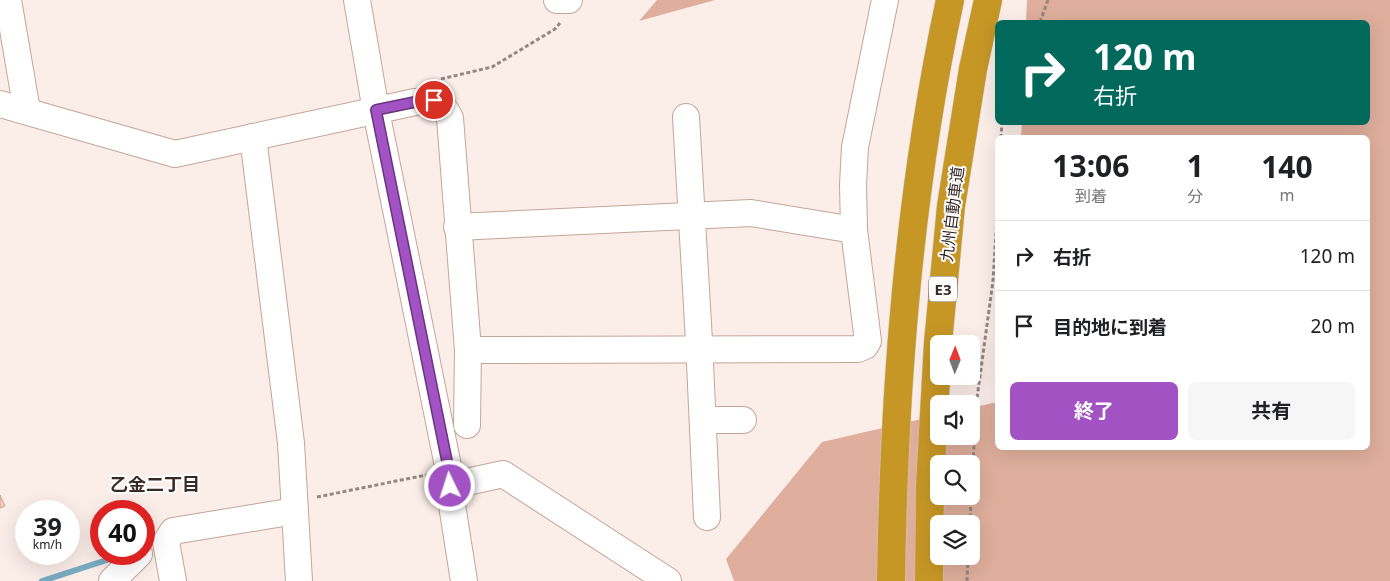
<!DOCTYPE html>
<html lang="ja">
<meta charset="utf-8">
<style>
:root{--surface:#fff;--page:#f6f6f6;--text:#202124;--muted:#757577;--line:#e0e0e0;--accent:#a252c2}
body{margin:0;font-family:"Noto Sans","Noto Sans JP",sans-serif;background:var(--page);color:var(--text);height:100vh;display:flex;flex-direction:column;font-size:19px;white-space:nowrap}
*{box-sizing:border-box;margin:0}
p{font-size:16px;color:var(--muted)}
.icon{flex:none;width:28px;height:28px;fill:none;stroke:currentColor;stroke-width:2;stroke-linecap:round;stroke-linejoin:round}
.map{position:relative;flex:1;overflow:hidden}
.side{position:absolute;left:995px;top:135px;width:375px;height:315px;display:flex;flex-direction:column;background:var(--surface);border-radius:8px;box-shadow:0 5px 20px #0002}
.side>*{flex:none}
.hud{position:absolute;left:995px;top:20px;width:375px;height:105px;border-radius:8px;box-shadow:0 5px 20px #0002;background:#00695c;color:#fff;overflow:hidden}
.needle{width:32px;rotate:1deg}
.buttons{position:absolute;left:930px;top:335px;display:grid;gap:10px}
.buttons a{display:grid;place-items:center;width:50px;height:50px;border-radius:8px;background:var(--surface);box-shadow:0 5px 20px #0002;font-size:25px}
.speed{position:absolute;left:15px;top:500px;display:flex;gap:10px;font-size:25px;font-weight:700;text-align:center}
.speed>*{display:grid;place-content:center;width:65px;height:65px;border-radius:50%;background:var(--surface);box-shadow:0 5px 20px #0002;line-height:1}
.speed small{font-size:12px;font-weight:400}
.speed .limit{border:8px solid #d22;background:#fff;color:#111}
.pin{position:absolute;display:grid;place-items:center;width:42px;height:42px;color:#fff;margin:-21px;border:2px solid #fff;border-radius:50%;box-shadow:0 1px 5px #0007}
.me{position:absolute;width:55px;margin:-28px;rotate:356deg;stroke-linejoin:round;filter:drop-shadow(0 0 4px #0008)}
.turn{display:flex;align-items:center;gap:18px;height:105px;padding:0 15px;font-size:22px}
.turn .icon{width:65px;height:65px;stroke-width:2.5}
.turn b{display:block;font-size:35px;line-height:42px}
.eta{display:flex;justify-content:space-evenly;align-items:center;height:85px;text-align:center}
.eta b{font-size:30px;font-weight:700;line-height:35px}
.action{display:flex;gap:10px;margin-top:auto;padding:10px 15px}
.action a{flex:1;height:58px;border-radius:8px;background:var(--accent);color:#fff;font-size:20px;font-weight:700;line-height:58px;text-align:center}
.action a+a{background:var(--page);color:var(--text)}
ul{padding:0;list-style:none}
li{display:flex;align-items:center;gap:15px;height:70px;padding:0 15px;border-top:1px solid var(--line)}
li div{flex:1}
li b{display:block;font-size:19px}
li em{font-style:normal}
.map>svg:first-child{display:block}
.forest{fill:#dfae9c;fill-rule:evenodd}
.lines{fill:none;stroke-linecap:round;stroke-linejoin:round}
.stream{stroke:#79abc1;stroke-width:6}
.building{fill:#fccab7;stroke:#c3a397}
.minor-casing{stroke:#c5a599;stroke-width:28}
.highway-casing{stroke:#cfcccb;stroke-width:29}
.path{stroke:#958782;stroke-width:3;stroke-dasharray:4 2.5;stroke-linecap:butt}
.minor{stroke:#fff;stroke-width:26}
.highway{stroke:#c79726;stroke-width:28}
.route-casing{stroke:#69357e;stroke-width:12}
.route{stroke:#a252c2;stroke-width:9}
.labels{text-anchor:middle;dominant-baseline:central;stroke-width:4;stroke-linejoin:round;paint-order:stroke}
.shield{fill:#fdfdfd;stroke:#736a66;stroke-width:1}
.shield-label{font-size:15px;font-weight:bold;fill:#382b26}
.street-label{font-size:16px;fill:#382b26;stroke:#fdfdfd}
.neighbourhood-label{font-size:18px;font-weight:bold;fill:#382b26;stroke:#fdfdfd}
</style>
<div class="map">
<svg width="1390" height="581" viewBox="0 0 1390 581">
<rect width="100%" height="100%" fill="#fbede8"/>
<g class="forest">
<polygon points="657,0 715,0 639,21"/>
<path d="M 1027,0 L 1390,0 L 1390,581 L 734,581 L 726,559 L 822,442 L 939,415 L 939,436 L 971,436 L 971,408 L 997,402 L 998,448 L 1368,448 L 1368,138 L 1021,137 L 1022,122 L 1368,122 L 1368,22 L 1026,22 ZM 939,464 L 971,464 L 971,496 L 939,496 ZM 939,524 L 971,524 L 971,556 L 939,556 Z"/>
</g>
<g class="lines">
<polyline class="stream" points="42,581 116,557"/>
</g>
<polygon class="building" points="0,495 5,506 0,508"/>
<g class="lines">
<defs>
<g id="minor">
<polyline points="8,0 27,111"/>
<polyline points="357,0 376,111 449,471 449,486 464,581"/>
<polyline points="557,0 569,0"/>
<path d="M 0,104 L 175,154 L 415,102 C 436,100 440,98 450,118 L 468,350 L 467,425"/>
<polyline points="686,117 699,341 707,517"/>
<polyline points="253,137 291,443 299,581"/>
<polyline points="457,227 751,213 854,230"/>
<polyline points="468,350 858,349 865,346 868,341 854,230 853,185 855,147 885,0"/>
<polyline points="703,420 743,420"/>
<polyline points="449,486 503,474 668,581"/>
<polyline points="112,581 139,554"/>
<polyline points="173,581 166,542 173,531 295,511"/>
</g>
<g id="highway">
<path d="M 891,581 C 894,386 909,191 950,0"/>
<polyline points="929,581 930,485 938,343 951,206 973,69 988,0"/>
</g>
</defs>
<use href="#minor" class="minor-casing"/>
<use href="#highway" class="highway-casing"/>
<g class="path">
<polyline points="1040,22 1048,0"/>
<polyline points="441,79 492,67 555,29 560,23"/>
<polyline points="1001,138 1002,122"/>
<polyline points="971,495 977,398 993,281 998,201"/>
<polyline points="317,497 426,475"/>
<polyline points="970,524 971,496"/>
<polyline points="967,581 968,556"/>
</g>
<use href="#minor" class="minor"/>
<use href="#highway" class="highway"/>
</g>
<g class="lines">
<defs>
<polyline id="route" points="434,100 415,102 376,110 449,471 450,486"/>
</defs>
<use href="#route" class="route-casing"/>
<use href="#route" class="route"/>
</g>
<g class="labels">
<rect class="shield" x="929" y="276.5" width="28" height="25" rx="4"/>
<g class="shield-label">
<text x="943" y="289">E3</text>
</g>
<g class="street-label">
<text transform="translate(952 214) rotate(-83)">九州自動車道</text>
</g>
<g class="neighbourhood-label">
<text x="155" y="484">乙金二丁目</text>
</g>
</g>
</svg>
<div class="buttons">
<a><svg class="needle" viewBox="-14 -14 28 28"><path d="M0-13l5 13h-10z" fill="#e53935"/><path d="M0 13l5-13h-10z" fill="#757577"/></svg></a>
<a><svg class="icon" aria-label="sound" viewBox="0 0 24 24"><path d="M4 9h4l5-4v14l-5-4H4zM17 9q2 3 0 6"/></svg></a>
<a><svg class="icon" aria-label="search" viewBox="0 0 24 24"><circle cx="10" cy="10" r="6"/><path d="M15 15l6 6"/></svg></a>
<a><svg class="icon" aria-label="layers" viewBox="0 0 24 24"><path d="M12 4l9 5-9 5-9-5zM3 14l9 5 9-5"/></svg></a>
</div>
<div class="speed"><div>39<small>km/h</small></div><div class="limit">40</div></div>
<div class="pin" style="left:434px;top:100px;background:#d93025"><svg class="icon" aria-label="arrive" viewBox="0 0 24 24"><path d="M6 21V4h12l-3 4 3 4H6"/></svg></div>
<svg class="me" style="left:450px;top:486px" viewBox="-20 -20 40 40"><circle r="17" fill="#a252c2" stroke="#fff" stroke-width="3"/><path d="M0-11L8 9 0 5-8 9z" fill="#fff"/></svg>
<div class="hud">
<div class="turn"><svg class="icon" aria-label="right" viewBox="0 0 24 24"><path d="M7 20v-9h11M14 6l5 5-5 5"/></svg><div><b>120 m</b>右折</div></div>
</div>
<section class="side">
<div class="eta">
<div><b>13:06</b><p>到着</p></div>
<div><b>1</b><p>分</p></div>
<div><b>140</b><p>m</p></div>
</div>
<ul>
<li><svg class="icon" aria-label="right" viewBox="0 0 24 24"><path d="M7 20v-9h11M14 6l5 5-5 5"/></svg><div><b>右折</b></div><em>120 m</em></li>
<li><svg class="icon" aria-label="arrive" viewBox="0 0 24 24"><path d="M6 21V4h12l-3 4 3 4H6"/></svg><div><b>目的地に到着</b></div><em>20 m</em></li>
</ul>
<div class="action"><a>終了</a><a>共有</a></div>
</section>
</div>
